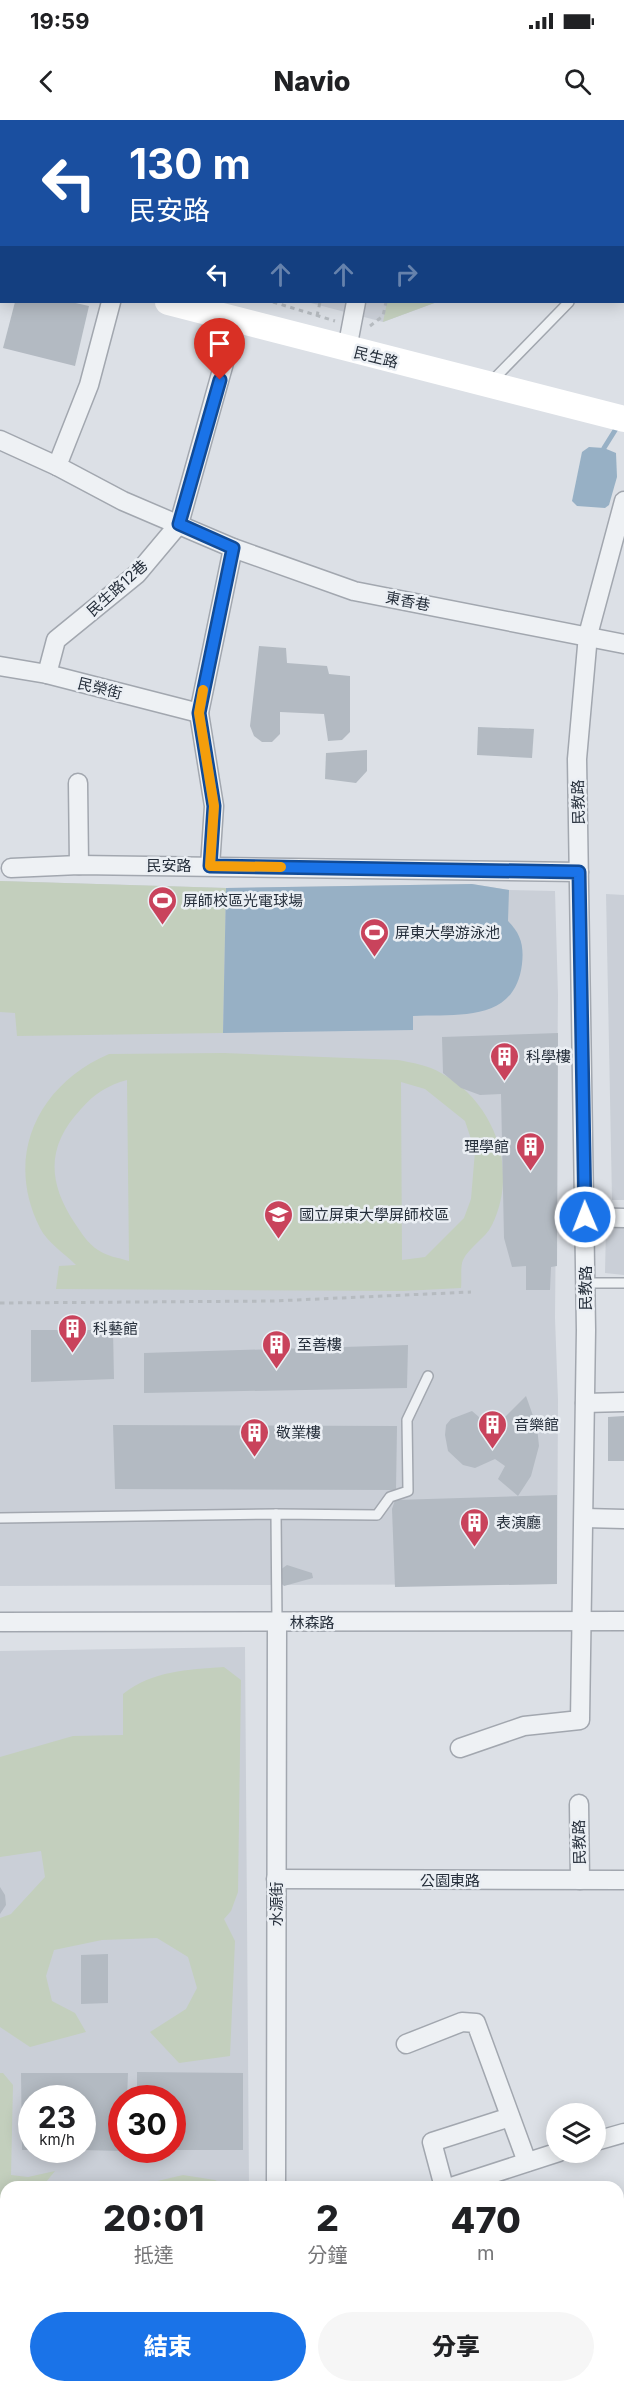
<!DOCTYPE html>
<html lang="zh-TW">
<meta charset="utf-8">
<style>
:root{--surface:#fff;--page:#f6f6f6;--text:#202124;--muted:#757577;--accent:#1a73e8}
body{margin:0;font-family:Inter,"Noto Sans TC",sans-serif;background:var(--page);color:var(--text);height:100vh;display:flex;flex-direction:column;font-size:22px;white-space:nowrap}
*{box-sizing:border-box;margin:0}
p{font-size:20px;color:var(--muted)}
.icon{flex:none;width:33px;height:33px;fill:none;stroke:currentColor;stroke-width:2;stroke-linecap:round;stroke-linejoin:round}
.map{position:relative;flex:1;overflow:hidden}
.panel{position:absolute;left:0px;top:2061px;width:624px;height:212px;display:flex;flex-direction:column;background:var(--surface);border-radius:18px 18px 0 0;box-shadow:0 3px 15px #0003}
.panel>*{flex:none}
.guide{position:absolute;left:0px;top:0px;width:624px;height:183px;box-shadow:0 3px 15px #0003;background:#1a4fa0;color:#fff;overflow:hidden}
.fabs{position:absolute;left:546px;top:1983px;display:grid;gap:12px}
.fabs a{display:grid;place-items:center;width:60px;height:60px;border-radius:50%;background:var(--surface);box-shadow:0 3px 15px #0003;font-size:30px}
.speed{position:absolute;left:18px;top:1965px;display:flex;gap:12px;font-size:30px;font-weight:700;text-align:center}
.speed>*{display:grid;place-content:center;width:78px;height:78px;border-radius:50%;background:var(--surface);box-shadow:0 3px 15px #0003;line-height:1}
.speed small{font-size:15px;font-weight:400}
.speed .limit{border:9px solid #d22;background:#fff;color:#111}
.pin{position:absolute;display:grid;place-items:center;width:51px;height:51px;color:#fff;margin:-62px -26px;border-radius:50% 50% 50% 0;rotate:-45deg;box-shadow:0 0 6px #0007}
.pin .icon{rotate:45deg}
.me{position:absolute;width:66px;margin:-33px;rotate:359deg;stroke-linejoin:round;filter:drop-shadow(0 0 4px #0008)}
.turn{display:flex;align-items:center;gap:21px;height:126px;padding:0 30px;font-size:27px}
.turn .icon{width:78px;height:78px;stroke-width:2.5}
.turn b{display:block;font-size:42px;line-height:51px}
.lanes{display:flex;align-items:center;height:57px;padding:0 30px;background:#0003;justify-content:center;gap:30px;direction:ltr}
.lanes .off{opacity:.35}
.eta{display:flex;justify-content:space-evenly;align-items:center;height:102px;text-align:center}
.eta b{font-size:36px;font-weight:800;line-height:42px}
.primary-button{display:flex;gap:12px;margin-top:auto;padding:12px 30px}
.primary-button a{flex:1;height:69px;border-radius:36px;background:var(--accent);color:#fff;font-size:24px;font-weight:800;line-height:69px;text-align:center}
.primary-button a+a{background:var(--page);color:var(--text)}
.status{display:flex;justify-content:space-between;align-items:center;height:42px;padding:0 30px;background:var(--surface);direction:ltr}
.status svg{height:16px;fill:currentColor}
header{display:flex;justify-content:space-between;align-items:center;height:78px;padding:0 30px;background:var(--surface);font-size:27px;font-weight:800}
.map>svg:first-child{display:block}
.built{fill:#cacfd7;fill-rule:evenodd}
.green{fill:#c3cfbd;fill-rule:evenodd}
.water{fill:#97b0c5}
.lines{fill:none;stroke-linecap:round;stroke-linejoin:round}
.stream{stroke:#97b0c5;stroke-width:5}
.building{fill:#b3bac2}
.lane-casing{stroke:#a2a7af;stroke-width:12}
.street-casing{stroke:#a2a7af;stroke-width:21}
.path{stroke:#b6bbc0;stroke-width:3;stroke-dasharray:4.5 4.5;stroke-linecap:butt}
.lane{stroke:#eef1f4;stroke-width:9}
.street{stroke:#eef1f4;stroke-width:18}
.secondary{stroke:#fff;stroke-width:26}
.route-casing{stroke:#114b97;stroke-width:15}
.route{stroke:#1a73e8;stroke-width:10}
.slow{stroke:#f59e0b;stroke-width:10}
.labels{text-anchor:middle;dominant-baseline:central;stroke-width:5;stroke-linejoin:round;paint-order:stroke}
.street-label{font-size:15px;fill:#262f3b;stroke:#ebeff4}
.poi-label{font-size:15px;fill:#262f3b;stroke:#ebeff4;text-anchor:start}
</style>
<div class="status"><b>19:59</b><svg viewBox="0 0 49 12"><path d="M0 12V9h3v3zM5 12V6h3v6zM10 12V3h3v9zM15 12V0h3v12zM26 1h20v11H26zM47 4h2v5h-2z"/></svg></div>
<header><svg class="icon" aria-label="back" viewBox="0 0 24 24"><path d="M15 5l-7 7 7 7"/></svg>Navio<svg class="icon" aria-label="search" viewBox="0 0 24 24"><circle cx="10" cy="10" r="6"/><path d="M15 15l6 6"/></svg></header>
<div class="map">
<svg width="624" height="2272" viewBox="0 0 624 2272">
<rect width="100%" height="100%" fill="#dce0e6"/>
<g class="built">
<polygon points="307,182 437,182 383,202"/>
<polygon points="0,761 226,768 472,764 509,770 555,771 558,875 555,1198 558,1280 557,1464 0,1466"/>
<polygon points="606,774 624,775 624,1080 612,1080"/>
<polygon points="606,1106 624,1106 624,1155 605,1153"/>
<path d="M 245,1527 L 249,2067 L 6,2067 L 6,2266 L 250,2266 L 250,2272 L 0,2272 L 0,1531 ZM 32,1978 L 82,1978 L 82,2030 L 32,2030 ZM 122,1978 L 172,1978 L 172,2030 L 122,2030 Z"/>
</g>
<g class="green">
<polygon points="427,0 624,0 624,126 622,2"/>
<polygon points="387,182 437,182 383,202"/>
<polygon points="0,761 226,768 223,913 17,916 15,893 0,892"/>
<path d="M 224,933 L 398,940 C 413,943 428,945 441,953 C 495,982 519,1050 492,1105 C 486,1118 469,1127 463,1140 C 460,1147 462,1160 461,1168 L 403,1171 L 56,1169 L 59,1146 L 76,1145 C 65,1134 47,1122 40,1108 C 4,1037 37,965 109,934 ZM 127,960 L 129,1141 C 119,1138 106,1136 98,1130 C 88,1124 80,1111 74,1102 C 47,1061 47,1025 81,989 C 94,974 108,965 127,960 ZM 401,962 L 425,969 L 465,1001 L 475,1031 L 471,1079 L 464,1098 L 425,1137 L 402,1140 Z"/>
<path d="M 224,1547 L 241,1560 L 238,1772 L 231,1791 L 224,1799 L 235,1821 L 230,1936 L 179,1943 L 150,1912 L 186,1889 L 197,1868 L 188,1837 L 157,1818 L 102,1820 L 54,1830 L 46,1856 L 52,1881 L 75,1893 L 86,1912 L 30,1927 L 0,1907 L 0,1798 L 11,1794 L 45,1757 L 41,1731 L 0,1737 L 0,1637 L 73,1616 L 123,1615 L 123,1574 C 154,1550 187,1550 224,1547 Z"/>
<polygon points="0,1953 3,1953 13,1965 11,2055 28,2057 55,2051 42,2067 6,2067 6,2146 0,2153"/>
<polygon points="183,2055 215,2060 229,2067 141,2067 149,2063"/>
<polygon points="5,2190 6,2266 245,2266 245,2272 0,2272 0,2191"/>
</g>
<g class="water">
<polygon points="589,327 604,328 616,333 617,357 609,385 605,388 577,386 572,381 582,332"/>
<path d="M 472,764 L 509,770 L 508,801 C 521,814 524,826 522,844 C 515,903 458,894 413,896 L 413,910 L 223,913 L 226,768 Z"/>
</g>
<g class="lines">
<polyline class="stream" points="604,328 619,304"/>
</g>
<g class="building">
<polygon points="15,182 71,182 89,186 75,246 3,228"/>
<polygon points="259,526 286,528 287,543 327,546 329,554 350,556 350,612 342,620 328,621 324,594 280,592 280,614 272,622 262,622 254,616 250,606"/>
<polygon points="478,607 534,609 532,638 477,635"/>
<polygon points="367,630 367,651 356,663 325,659 326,633"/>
<polygon points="558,913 557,1146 551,1147 550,1170 526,1170 526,1146 512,1147 504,1118 501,974 480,975 461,968 443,953 442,917"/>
<polygon points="31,1210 113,1210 114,1259 31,1262"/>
<polygon points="408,1225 407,1268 144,1273 144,1233"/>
<polygon points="526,1276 537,1307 539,1326 531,1356 518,1376 498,1359 505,1346 495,1339 475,1348 463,1345 448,1331 445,1315 446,1305 451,1299 472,1291 493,1309"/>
<polygon points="624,1296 624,1341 608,1341 608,1297"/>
<polygon points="113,1305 397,1306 396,1370 115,1369"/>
<polygon points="557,1375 557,1464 395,1467 392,1389 395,1380"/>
<polygon points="287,1445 312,1453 313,1458 284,1466 279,1461 280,1450"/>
<polygon points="0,1767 5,1775 6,1785 0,1794"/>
<polygon points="108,1834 108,1883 81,1884 81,1835"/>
<polygon points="137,1952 243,1953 243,2030 172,2030 172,1978 137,1978"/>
<polygon points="21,1953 128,1953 127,1978 122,1978 122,2031 82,2030 82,1978 32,1978 32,2030 22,2030"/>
</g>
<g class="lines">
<defs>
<g id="lane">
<polyline points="622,130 624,128"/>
<polyline points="492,261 569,182"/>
<polyline points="585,1163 624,1163"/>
<polyline points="276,1394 277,1502"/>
<polyline points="0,1398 276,1394 377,1395 390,1377 408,1371 407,1300 428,1256"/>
</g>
<g id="street">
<polyline points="107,0 108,2"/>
<polyline points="393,2 394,0"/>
<polyline points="111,182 89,265 57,346 123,381 233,428 354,471 624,524"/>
<polyline points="347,229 356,182"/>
<polyline points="0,320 57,346"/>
<polyline points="0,546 47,554 199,593"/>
<polyline points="47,554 56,520 137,454 179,404 236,200"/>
<polyline points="78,663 79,745"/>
<polyline points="210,746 214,686 199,593 233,428"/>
<polyline points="11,748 79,745 579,752"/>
<polyline points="585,1097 624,1098"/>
<polyline points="585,1283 624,1282"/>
<polyline points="585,1398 624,1399"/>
<polyline points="0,1502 624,1501"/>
<polyline points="460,1628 524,1606 580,1600 586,1210 577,639 588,515 624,381"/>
<polyline points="579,1684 580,1760"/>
<polyline points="276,1759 624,1760"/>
<polyline points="406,1924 462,1902 476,1903 527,2042"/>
<polyline points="596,2021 624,2013"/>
<polyline points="276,2067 277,1502"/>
<polyline points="444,2067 432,2022 510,1997"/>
<polyline points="451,2067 559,2032"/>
<polyline points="618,2140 624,2139"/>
<polyline points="618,2240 624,2238"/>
<polyline points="276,2266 276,2272"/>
<polyline points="584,2266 585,2272"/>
</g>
</defs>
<use href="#lane" class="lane-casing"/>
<use href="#street" class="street-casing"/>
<g class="path">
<polyline points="251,2 252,0"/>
<polyline points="359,2 360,0"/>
<polyline points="426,2 427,0"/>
<polyline points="273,182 335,201"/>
<polyline points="317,196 320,182"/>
<polyline points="370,206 383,196 386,182"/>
<polyline points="0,1183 274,1181 471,1172"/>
</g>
<use href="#lane" class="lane"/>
<use href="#street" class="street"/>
<g class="secondary">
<polyline points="0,139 2,139"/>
<polyline points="168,182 624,299"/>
</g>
</g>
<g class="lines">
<defs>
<polyline id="route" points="220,260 179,404 233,428 199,593 214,686 210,746 579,752 585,1097"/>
</defs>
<use href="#route" class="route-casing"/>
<use href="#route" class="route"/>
<polyline class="slow" points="203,570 199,593 214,686 210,746 281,747"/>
</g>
<defs>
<symbol id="stadium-pin" viewBox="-11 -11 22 30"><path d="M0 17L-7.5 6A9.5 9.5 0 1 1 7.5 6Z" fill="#c9435c" stroke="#ebeff4"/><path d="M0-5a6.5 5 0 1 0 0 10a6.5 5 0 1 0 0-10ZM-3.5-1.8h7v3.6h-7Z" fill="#fff"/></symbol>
<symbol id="building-pin" viewBox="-11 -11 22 30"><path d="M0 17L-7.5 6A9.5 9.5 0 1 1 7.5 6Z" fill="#c9435c" stroke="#ebeff4"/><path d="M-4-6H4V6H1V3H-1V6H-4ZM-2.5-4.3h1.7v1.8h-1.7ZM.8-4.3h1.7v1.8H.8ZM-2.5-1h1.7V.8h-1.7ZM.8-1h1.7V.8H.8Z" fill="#fff"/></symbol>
<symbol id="university-pin" viewBox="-11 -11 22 30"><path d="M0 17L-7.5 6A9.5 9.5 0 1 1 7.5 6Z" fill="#c9435c" stroke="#ebeff4"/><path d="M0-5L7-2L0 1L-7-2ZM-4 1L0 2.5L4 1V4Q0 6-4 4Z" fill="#fff"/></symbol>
</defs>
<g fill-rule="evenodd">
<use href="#stadium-pin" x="146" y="764" width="33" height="45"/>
<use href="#stadium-pin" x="358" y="796" width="33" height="45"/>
<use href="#building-pin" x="488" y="920" width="33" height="45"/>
<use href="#building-pin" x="514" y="1010" width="33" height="45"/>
<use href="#university-pin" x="262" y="1078" width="33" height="45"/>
<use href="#building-pin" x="56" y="1192" width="33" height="45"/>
<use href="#building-pin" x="260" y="1208" width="33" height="45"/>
<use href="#building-pin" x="476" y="1288" width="33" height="45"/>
<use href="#building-pin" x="238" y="1296" width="33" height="45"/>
<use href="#building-pin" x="458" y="1386" width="33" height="45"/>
</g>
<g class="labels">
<g class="street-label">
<text transform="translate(376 237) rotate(14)">民生路</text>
<text transform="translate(117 468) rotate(-42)">民生路12巷</text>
<text transform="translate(408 481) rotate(11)">東香巷</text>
<text transform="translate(100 568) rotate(14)">民榮街</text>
<text transform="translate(578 682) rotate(-91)">民教路</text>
<text x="169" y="745">民安路</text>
<text transform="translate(585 1168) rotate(-90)">民教路</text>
<text x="312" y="1502">林森路</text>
<text transform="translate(579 1722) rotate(-91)">民教路</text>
<text x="450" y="1760">公園東路</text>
<text transform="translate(276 1784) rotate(-90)">水源街</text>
</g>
<g class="poi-label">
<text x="183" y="780">屏師校區光電球場</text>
<text x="395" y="812">屏東大學游泳池</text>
<text x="526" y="936">科學樓</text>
<text x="509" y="1026" text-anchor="end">理學館</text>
<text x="299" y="1094">國立屏東大學屏師校區</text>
<text x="93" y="1208">科藝館</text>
<text x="297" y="1224">至善樓</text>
<text x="514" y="1304">音樂館</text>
<text x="276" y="1312">敬業樓</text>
<text x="496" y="1402">表演廳</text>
</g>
</g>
</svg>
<div class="fabs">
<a><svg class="icon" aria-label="layers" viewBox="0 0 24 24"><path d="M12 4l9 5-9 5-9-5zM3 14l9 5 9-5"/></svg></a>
</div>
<div class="speed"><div>23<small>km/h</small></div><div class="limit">30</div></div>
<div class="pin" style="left:220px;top:260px;background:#d93025"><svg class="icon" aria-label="arrive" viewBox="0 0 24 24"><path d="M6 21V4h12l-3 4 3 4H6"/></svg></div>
<svg class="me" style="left:585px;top:1097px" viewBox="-20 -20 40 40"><circle r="17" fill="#1a73e8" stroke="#fff" stroke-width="3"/><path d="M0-11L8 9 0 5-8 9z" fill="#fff"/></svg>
<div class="guide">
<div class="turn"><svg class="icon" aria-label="left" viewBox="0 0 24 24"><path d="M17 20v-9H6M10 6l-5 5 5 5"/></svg><div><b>130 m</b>民安路</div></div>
<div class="lanes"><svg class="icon" aria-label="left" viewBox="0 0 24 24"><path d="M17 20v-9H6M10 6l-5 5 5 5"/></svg><svg class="icon off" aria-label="ahead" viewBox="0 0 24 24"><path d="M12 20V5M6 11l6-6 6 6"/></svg><svg class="icon off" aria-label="ahead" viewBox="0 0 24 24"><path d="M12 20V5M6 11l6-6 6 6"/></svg><svg class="icon off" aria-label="right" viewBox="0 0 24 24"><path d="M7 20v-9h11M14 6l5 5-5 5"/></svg></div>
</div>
<section class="panel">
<div class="eta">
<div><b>20:01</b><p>抵達</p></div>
<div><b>2</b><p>分鐘</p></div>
<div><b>470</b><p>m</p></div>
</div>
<div class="primary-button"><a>結束</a><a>分享</a></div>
</section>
</div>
